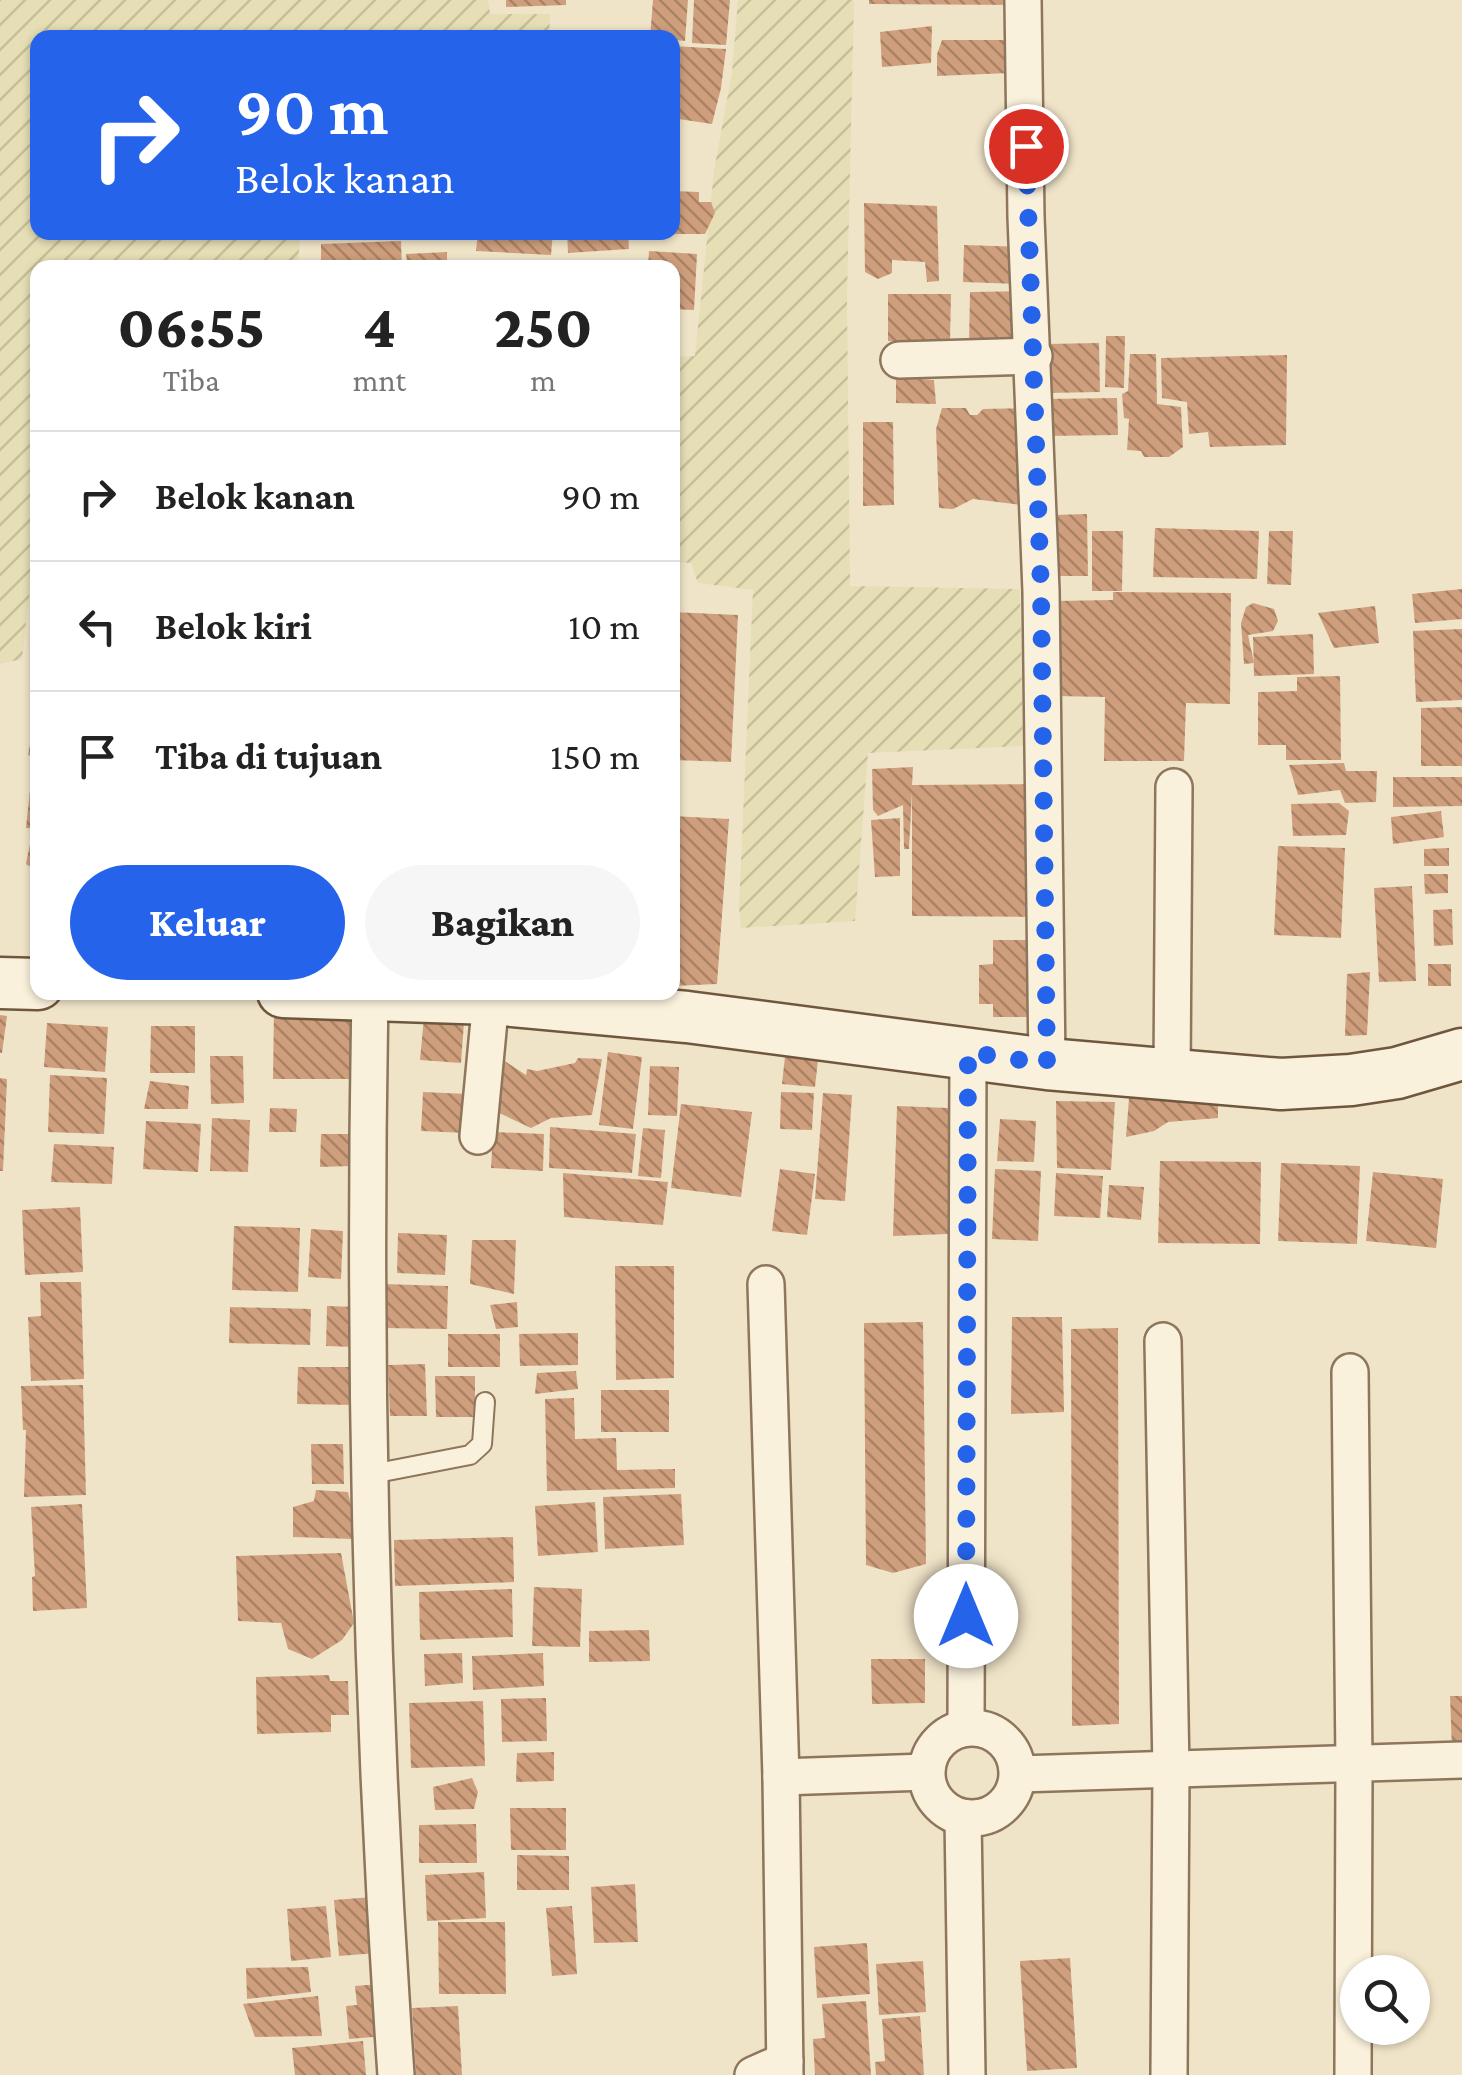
<!DOCTYPE html>
<html lang="id">
<style>
:root{--surface:#fff;--page:#f6f6f6;--text:#222;--muted:#767676;--line:#e0e0e0;--accent:#2563eb}
body{margin:0;font-family:"Crimson Pro",serif;background:var(--page);color:var(--text);height:100vh;display:flex;flex-direction:column;font-size:38px;white-space:nowrap}
*{box-sizing:border-box;margin:0}
p{font-size:32px;color:var(--muted)}
.icon{flex:none;width:55px;height:55px;fill:none;stroke:currentColor;stroke-width:2;stroke-linecap:round;stroke-linejoin:round}
.map{position:relative;flex:1;overflow:hidden}
.details{position:absolute;left:30px;top:260px;width:650px;height:740px;display:flex;flex-direction:column;background:var(--surface);border-radius:20px;box-shadow:0 2px 8px #0004}
.details>*{flex:none}
.top-card{position:absolute;left:30px;top:30px;width:650px;height:210px;border-radius:20px;box-shadow:0 2px 8px #0004;background:#2563eb;color:#fff;overflow:hidden}
.buttons{position:absolute;left:1340px;top:1955px;display:grid;gap:20px}
.buttons a{display:grid;place-items:center;width:90px;height:90px;border-radius:50%;background:var(--surface);box-shadow:0 2px 8px #0004;font-size:50px}
.pin{position:absolute;display:grid;place-items:center;width:85px;height:85px;color:#fff;margin:-42px;border:5px solid #fff;border-radius:50%;box-shadow:0 2px 10px #0007}
.me{position:absolute;width:110px;margin:-55px;rotate:0deg;stroke-linejoin:round;filter:drop-shadow(0 0 8px #0008)}
.turn{display:flex;align-items:center;gap:35px;height:210px;padding:0 40px;font-size:45px}
.turn .icon{width:130px;height:130px;stroke-width:2.5}
.turn b{display:block;font-size:70px;line-height:85px}
.eta{display:flex;justify-content:space-evenly;align-items:center;height:170px;text-align:center}
.eta b{font-size:60px;font-weight:800;line-height:70px}
.action{display:flex;gap:20px;margin-top:auto;padding:20px 40px}
.action a{flex:1;height:115px;border-radius:60px;background:var(--accent);color:#fff;font-size:40px;font-weight:800;line-height:115px;text-align:center}
.action a+a{background:var(--page);color:var(--text)}
ul{padding:0;list-style:none}
li{display:flex;align-items:center;gap:30px;height:130px;padding:0 40px;border-top:2px solid var(--line)}
li div{flex:1}
li b{display:block;font-size:38px}
li em{font-style:normal}
.map>svg:first-child{display:block}
.farmland{fill:url(#farmland-furrows)}
.building{fill:url(#building-back-hatch)}
.lines{fill:none;stroke-linecap:round;stroke-linejoin:round}
.lane-casing{stroke:#8d765c;stroke-width:22}
.street-casing{stroke:#8d765c;stroke-width:40}
.secondary-casing{stroke:#6f573f;stroke-width:55}
.lane{stroke:#faf1dc;stroke-width:18}
.street{stroke:#faf1dc;stroke-width:35}
.secondary{stroke:#faf1dc;stroke-width:50}
.route{stroke:#2563eb;stroke-width:18;stroke-dasharray:0 32.4}
</style>
<div class="map">
<svg width="1462" height="2075" viewBox="0 0 1462 2075">
<defs>
<pattern id="farmland-furrows" width="10" height="10" patternUnits="userSpaceOnUse" patternTransform="scale(2.5)"><rect width="10" height="10" fill="#e6deb5"/><path d="M-1 1l2-2M0 10L10 0M9 11l2-2" fill="none" stroke="#c6bf9b"/></pattern>
<pattern id="building-back-hatch" width="6" height="6" patternUnits="userSpaceOnUse" patternTransform="scale(2.5)"><rect width="6" height="6" fill="#cf9f7d"/><path d="M-1 5l2 2M0 0l6 6M5-1l2 2" fill="none" stroke="#a98266"/></pattern>
</defs>
<rect width="100%" height="100%" fill="#f0e4c8"/>
<g class="farmland">
<polygon points="0,0 488,0 490,14 550,14 549,38 38,38 38,232 301,233 297,267 38,268 37,527 22,659 0,664"/>
<polygon points="738,0 854,0 847,296 850,586 1020,589 1023,746 868,753 855,921 741,928 739,907 753,590 698,583 691,563 673,562 672,357 695,356 714,171 732,72"/>
</g>
<g class="building">
<polygon points="506,0 566,0 566,5 506,7"/>
<polygon points="653,0 688,0 685,41 650,38"/>
<polygon points="694,0 730,0 726,45 692,43"/>
<polygon points="869,0 1015,0 1015,5 869,4"/>
<polygon points="932,26 931,63 882,67 880,32"/>
<polygon points="942,40 1011,40 1010,73 937,76 937,54"/>
<polygon points="672,46 726,49 721,88 712,124 672,118"/>
<polygon points="672,191 699,192 699,202 711,202 715,213 705,234 672,234"/>
<polygon points="864,203 937,206 939,281 927,282 925,262 892,260 892,273 878,279 865,272"/>
<polygon points="478,232 553,232 551,255 476,251"/>
<polygon points="567,232 628,232 629,249 568,253"/>
<polygon points="401,241 402,268 321,268 321,244"/>
<polygon points="964,245 1022,247 1021,284 963,282"/>
<polygon points="649,251 697,254 694,310 672,309 672,268 648,268"/>
<polygon points="447,252 447,268 408,268 406,254"/>
<polygon points="1025,291 1024,344 969,345 970,292"/>
<polygon points="888,294 951,294 950,341 888,341"/>
<polygon points="1106,336 1125,336 1124,388 1105,387"/>
<polygon points="1099,343 1100,392 1047,393 1046,344"/>
<polygon points="1130,354 1156,354 1157,404 1181,407 1183,447 1169,457 1144,457 1141,451 1127,450 1129,419 1124,418 1122,394 1128,391"/>
<polygon points="1287,355 1286,445 1210,447 1208,432 1189,434 1187,402 1162,398 1161,358"/>
<polygon points="896,377 934,380 936,404 896,403"/>
<polygon points="1117,398 1118,435 1045,436 1044,399"/>
<polygon points="942,408 966,408 970,415 977,415 983,409 1024,408 1031,506 973,499 953,509 939,508 936,429"/>
<polygon points="863,422 893,422 894,505 863,506"/>
<polygon points="1087,514 1088,576 1054,576 1053,515"/>
<polygon points="1155,528 1259,531 1257,579 1153,577"/>
<polygon points="1092,531 1123,531 1122,591 1092,591"/>
<polygon points="1269,531 1293,531 1291,585 1267,584"/>
<polygon points="1462,589 1462,619 1415,623 1412,594"/>
<polygon points="1113,592 1231,593 1230,704 1186,703 1184,761 1104,761 1105,697 1055,696 1055,601 1113,600"/>
<polygon points="1253,603 1274,609 1278,621 1273,631 1248,635 1254,663 1244,664 1241,623 1246,607"/>
<polygon points="1375,606 1379,643 1334,648 1318,613"/>
<polygon points="672,612 738,615 731,762 672,760"/>
<polygon points="1462,629 1462,700 1416,702 1413,631"/>
<polygon points="1313,634 1314,674 1254,676 1253,637"/>
<polygon points="1340,676 1341,760 1286,760 1286,745 1258,745 1258,692 1297,691 1297,677"/>
<polygon points="1462,707 1462,766 1421,766 1421,708"/>
<polygon points="31,739 38,739 38,759 28,755"/>
<polygon points="1344,763 1346,771 1377,771 1376,802 1345,803 1340,790 1298,795 1289,765"/>
<polygon points="913,767 912,785 1042,784 1042,917 912,916 912,792 909,849 904,849 903,805 878,816 873,810 872,769"/>
<polygon points="1393,777 1462,777 1462,806 1393,807"/>
<polygon points="31,781 38,782 38,829 26,828"/>
<polygon points="1339,803 1349,811 1346,835 1293,836 1291,804"/>
<polygon points="1441,811 1444,837 1393,844 1391,817"/>
<polygon points="673,816 729,819 717,984 672,986"/>
<polygon points="900,818 900,876 875,877 871,820"/>
<polygon points="32,834 38,835 38,872 26,864"/>
<polygon points="1278,846 1345,848 1341,938 1274,935"/>
<polygon points="1449,848 1449,866 1424,866 1424,849"/>
<polygon points="1424,874 1448,874 1448,893 1425,894"/>
<polygon points="1412,886 1416,981 1379,982 1374,888"/>
<polygon points="1452,909 1453,945 1434,946 1433,910"/>
<polygon points="993,940 1045,940 1044,1017 993,1017 993,1004 979,1004 979,965 993,964"/>
<rect x="1428" y="964" width="23" height="22"/>
<polygon points="1370,972 1367,1035 1345,1036 1347,974"/>
<polygon points="425,1006 465,1009 461,1063 420,1060"/>
<polygon points="274,1010 356,1010 355,1079 273,1079"/>
<polygon points="0,1015 7,1016 2,1053 0,1053"/>
<polygon points="47,1023 108,1027 105,1072 44,1067"/>
<polygon points="151,1026 195,1026 195,1073 150,1073"/>
<polygon points="786,1047 819,1051 815,1087 782,1084"/>
<polygon points="608,1052 642,1057 633,1129 599,1125"/>
<polygon points="210,1056 243,1056 244,1103 211,1104"/>
<polygon points="497,1056 526,1075 527,1069 537,1071 575,1063 578,1058 602,1059 592,1115 551,1118 531,1128 497,1112"/>
<polygon points="650,1066 679,1067 677,1116 648,1115"/>
<polygon points="50,1075 107,1078 104,1134 48,1132"/>
<polygon points="0,1078 7,1079 3,1171 0,1171"/>
<polygon points="150,1081 189,1086 188,1109 144,1109"/>
<polygon points="423,1092 468,1094 466,1133 421,1131"/>
<polygon points="781,1092 814,1093 812,1130 780,1129"/>
<polygon points="823,1093 852,1095 845,1201 815,1199"/>
<polygon points="1218,1097 1218,1118 1168,1122 1154,1131 1126,1137 1129,1098"/>
<polygon points="1056,1101 1115,1102 1111,1170 1057,1168"/>
<polygon points="681,1104 752,1112 741,1197 671,1188"/>
<polygon points="897,1106 948,1108 948,1234 893,1236"/>
<polygon points="270,1108 297,1109 296,1132 269,1132"/>
<polygon points="212,1118 250,1120 248,1172 210,1171"/>
<polygon points="1000,1119 1036,1121 1034,1162 997,1161"/>
<polygon points="146,1121 201,1124 198,1172 143,1169"/>
<polygon points="550,1127 636,1134 632,1173 549,1168"/>
<polygon points="643,1128 665,1130 661,1178 638,1176"/>
<polygon points="493,1132 544,1134 543,1171 491,1168"/>
<polygon points="321,1134 350,1134 351,1166 320,1167"/>
<polygon points="54,1144 114,1147 112,1184 51,1182"/>
<polygon points="1160,1161 1261,1162 1260,1244 1158,1243"/>
<polygon points="1281,1163 1360,1166 1357,1244 1278,1241"/>
<polygon points="780,1169 815,1174 807,1235 772,1231"/>
<polygon points="995,1169 1041,1171 1038,1241 992,1239"/>
<polygon points="1373,1172 1443,1179 1436,1248 1366,1241"/>
<polygon points="563,1173 668,1182 663,1225 564,1217"/>
<polygon points="1056,1173 1103,1176 1100,1218 1054,1216"/>
<polygon points="1109,1185 1144,1187 1141,1220 1107,1217"/>
<polygon points="80,1207 83,1272 25,1275 22,1210"/>
<polygon points="234,1226 300,1228 298,1292 232,1290"/>
<polygon points="311,1229 343,1231 341,1279 308,1277"/>
<polygon points="398,1233 447,1235 445,1275 397,1273"/>
<polygon points="472,1240 516,1240 514,1294 470,1284"/>
<polygon points="615,1266 674,1266 674,1378 616,1380"/>
<polygon points="40,1282 81,1282 84,1379 31,1381 28,1317 41,1316"/>
<polygon points="383,1284 448,1286 447,1329 382,1328"/>
<polygon points="517,1302 518,1327 496,1329 490,1305"/>
<polygon points="327,1306 356,1307 355,1347 326,1346"/>
<polygon points="230,1307 311,1309 310,1345 229,1343"/>
<polygon points="1012,1317 1062,1317 1064,1412 1011,1414"/>
<polygon points="923,1322 926,1564 893,1573 866,1565 864,1323"/>
<polygon points="1118,1328 1119,1724 1072,1726 1071,1329"/>
<polygon points="578,1333 578,1365 520,1366 519,1334"/>
<rect x="448" y="1334" width="52" height="33"/>
<polygon points="425,1364 427,1416 390,1416 388,1365"/>
<polygon points="298,1367 356,1367 355,1405 297,1404"/>
<polygon points="576,1371 578,1389 535,1394 537,1373"/>
<polygon points="435,1376 475,1376 475,1417 436,1417"/>
<polygon points="83,1385 86,1495 24,1497 26,1430 23,1430 21,1386"/>
<rect x="601" y="1390" width="68" height="42"/>
<polygon points="574,1398 575,1439 616,1438 617,1470 675,1469 675,1488 547,1491 545,1399"/>
<polygon points="311,1444 343,1444 344,1484 312,1484"/>
<polygon points="316,1490 348,1492 355,1523 353,1539 293,1537 293,1507 314,1501"/>
<polygon points="681,1494 684,1545 605,1549 603,1497"/>
<polygon points="595,1502 598,1552 538,1556 535,1506"/>
<polygon points="82,1504 87,1608 33,1611 32,1577 35,1576 31,1507"/>
<polygon points="513,1537 514,1582 395,1586 394,1540"/>
<polygon points="341,1553 354,1623 342,1640 312,1659 288,1649 281,1623 238,1621 236,1556"/>
<polygon points="534,1587 582,1589 580,1647 532,1646"/>
<polygon points="512,1589 513,1637 420,1640 419,1592"/>
<polygon points="649,1630 650,1661 589,1662 589,1631"/>
<polygon points="462,1653 463,1683 425,1686 424,1654"/>
<polygon points="543,1653 544,1686 473,1690 472,1656"/>
<polygon points="871,1659 925,1659 925,1703 872,1704"/>
<polygon points="329,1675 330,1681 348,1681 349,1715 331,1715 331,1732 257,1734 256,1677"/>
<polygon points="1450,1696 1462,1696 1462,1749 1452,1750"/>
<polygon points="546,1698 547,1741 502,1742 501,1699"/>
<polygon points="483,1701 485,1766 411,1768 409,1703"/>
<polygon points="554,1752 554,1781 516,1782 517,1753"/>
<polygon points="472,1778 478,1792 474,1809 435,1810 433,1787"/>
<polygon points="510,1808 566,1808 566,1850 511,1850"/>
<polygon points="476,1824 477,1863 419,1863 419,1825"/>
<polygon points="517,1855 569,1856 569,1890 517,1890"/>
<polygon points="484,1872 486,1918 427,1921 425,1875"/>
<polygon points="635,1884 638,1942 594,1943 591,1887"/>
<polygon points="372,1897 377,1953 339,1956 334,1900"/>
<polygon points="326,1906 331,1957 291,1961 287,1909"/>
<polygon points="572,1906 577,1974 552,1976 546,1908"/>
<polygon points="438,1922 505,1922 506,1994 439,1994"/>
<polygon points="867,1943 870,1994 817,1998 814,1947"/>
<polygon points="1070,1958 1077,2068 1027,2071 1020,1961"/>
<polygon points="923,1961 926,2012 879,2015 876,1964"/>
<polygon points="308,1967 311,1992 247,1999 246,1968"/>
<polygon points="379,1984 385,2036 349,2039 346,2006 357,2005 355,1986"/>
<polygon points="318,1996 322,2036 255,2037 243,2004"/>
<polygon points="866,2001 871,2075 815,2075 813,2039 825,2038 822,2004"/>
<polygon points="458,2006 462,2075 416,2075 412,2008"/>
<polygon points="920,2016 924,2075 876,2075 875,2062 885,2061 882,2019"/>
<polygon points="363,2041 366,2075 295,2075 292,2048"/>
</g>
<g class="lines">
<defs>
<polyline id="lane" points="372,1474 470,1455 482,1444 485,1402"/>
<g id="street">
<polyline points="1023,0 1026,217 1041,591 1047,1064"/>
<polyline points="899,360 1034,356"/>
<path d="M 370,996 C 363,1356 371,1716 396,2075"/>
<polyline points="1172,1075 1174,787"/>
<polyline points="478,1136 491,999"/>
<polyline points="766,1284 781,1777 785,2075"/>
<polyline points="1163,1341 1171,1770 1169,2075"/>
<polyline points="1350,1372 1354,1764 1353,2075"/>
<circle cx="972" cy="1773" r="45"/>
<polyline points="966,1728 968,1053"/>
<polyline points="1019,1774 1462,1760"/>
<polyline points="781,1777 926,1772"/>
<polyline points="963,1818 967,2075"/>
<polyline points="753,2075 785,2061"/>
</g>
<g id="secondary">
<polyline points="0,983 38,984"/>
<polyline points="283,992 491,999 687,1017 1047,1064 1281,1084 1351,1080 1397,1073 1462,1054"/>
</g>
</defs>
<use href="#lane" class="lane-casing"/>
<use href="#street" class="street-casing"/>
<use href="#secondary" class="secondary-casing"/>
<use href="#lane" class="lane"/>
<use href="#street" class="street"/>
<use href="#secondary" class="secondary"/>
</g>
<g class="lines">
<polyline class="route" points="966,1616 968,1052 1047,1064 1041,591 1026,146"/>
</g>
</svg>
<div class="buttons">
<a><svg class="icon" aria-label="search" viewBox="0 0 24 24"><circle cx="10" cy="10" r="6"/><path d="M15 15l6 6"/></svg></a>
</div>
<div class="pin" style="left:1026px;top:146px;background:#d93025"><svg class="icon" aria-label="arrive" viewBox="0 0 24 24"><path d="M6 21V4h12l-3 4 3 4H6"/></svg></div>
<svg class="me" style="left:966px;top:1616px" viewBox="-20 -20 40 40"><circle r="19" fill="#fff"/><path d="M0-13L10 11 0 6-10 11z" fill="#2563eb"/></svg>
<div class="top-card">
<div class="turn"><svg class="icon" aria-label="right" viewBox="0 0 24 24"><path d="M7 20v-9h11M14 6l5 5-5 5"/></svg><div><b>90 m</b>Belok kanan</div></div>
</div>
<section class="details">
<div class="eta">
<div><b>06:55</b><p>Tiba</p></div>
<div><b>4</b><p>mnt</p></div>
<div><b>250</b><p>m</p></div>
</div>
<ul>
<li><svg class="icon" aria-label="right" viewBox="0 0 24 24"><path d="M7 20v-9h11M14 6l5 5-5 5"/></svg><div><b>Belok kanan</b></div><em>90 m</em></li>
<li><svg class="icon" aria-label="left" viewBox="0 0 24 24"><path d="M17 20v-9H6M10 6l-5 5 5 5"/></svg><div><b>Belok kiri</b></div><em>10 m</em></li>
<li><svg class="icon" aria-label="arrive" viewBox="0 0 24 24"><path d="M6 21V4h12l-3 4 3 4H6"/></svg><div><b>Tiba di tujuan</b></div><em>150 m</em></li>
</ul>
<div class="action"><a>Keluar</a><a>Bagikan</a></div>
</section>
</div>
